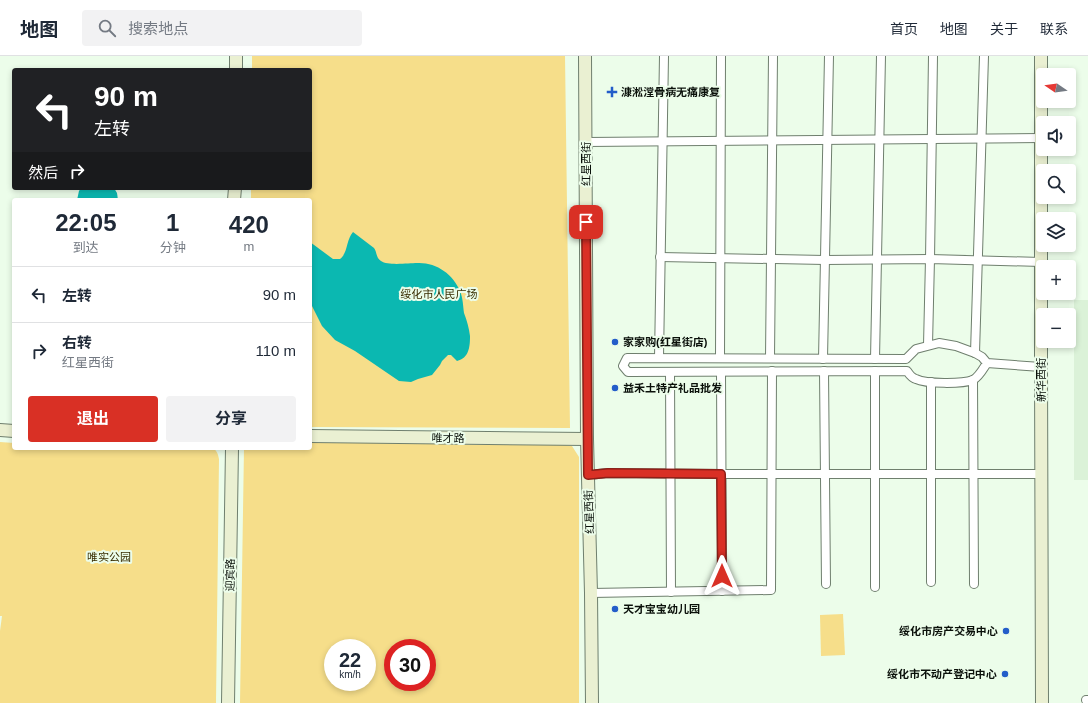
<!DOCTYPE html>
<html lang="zh">
<meta charset="utf-8">
<style>
:root{--surface:#fff;--page:#f2f2f3;--text:#1f2937;--muted:#747a83;--line:#e0e1e3;--accent:#d93025}
body{margin:0;font-family:Helvetica,"Noto Sans SC",sans-serif;background:var(--page);color:var(--text);height:100vh;display:flex;flex-direction:column;font-size:15px;white-space:nowrap}
*{box-sizing:border-box;margin:0}
p{font-size:13px;color:var(--muted)}
.icon{flex:none;width:22px;height:22px;fill:none;stroke:currentColor;stroke-width:2;stroke-linecap:round;stroke-linejoin:round}
.map{position:relative;flex:1;overflow:hidden}
.panel{position:absolute;left:12px;top:142px;width:300px;height:252px;display:flex;flex-direction:column;background:var(--surface);border-radius:4px;box-shadow:0 2px 6px #0003}
.panel>*{flex:none}
.top-card{position:absolute;left:12px;top:12px;width:300px;height:122px;border-radius:4px;box-shadow:0 2px 6px #0003;background:#202124;color:#fff;overflow:hidden}
.needle{width:26px;rotate:283deg}
.buttons{position:absolute;left:1036px;top:12px;display:grid;gap:8px}
.buttons a{display:grid;place-items:center;width:40px;height:40px;border-radius:4px;background:var(--surface);box-shadow:0 2px 6px #0003;font-size:20px}
.speed{position:absolute;left:324px;top:583px;display:flex;gap:8px;font-size:20px;font-weight:700;text-align:center}
.speed>*{display:grid;place-content:center;width:52px;height:52px;border-radius:50%;background:var(--surface);box-shadow:0 2px 6px #0003;line-height:1}
.speed small{font-size:10px;font-weight:400}
.speed .limit{border:6px solid #d22;background:#fff;color:#111}
.pin{position:absolute;display:grid;place-items:center;width:34px;height:34px;color:#fff;margin:-17px;border-radius:8px;box-shadow:0 2px 6px #0006}
.me{position:absolute;width:44px;margin:-22px;rotate:0deg;stroke-linejoin:round;filter:drop-shadow(0 0 3px #0008)}
.turn{display:flex;align-items:center;gap:14px;height:84px;padding:0 16px;font-size:18px}
.turn .icon{width:52px;height:52px;stroke-width:2.5}
.turn b{display:block;font-size:28px;line-height:34px}
.then{display:flex;align-items:center;height:38px;padding:0 16px;background:#0003;gap:8px;font-size:15px}
.eta{display:flex;justify-content:space-evenly;align-items:center;height:68px;text-align:center}
.eta b{font-size:24px;font-weight:700;line-height:28px}
.button{display:flex;gap:8px;margin-top:auto;padding:8px 16px}
.button a{flex:1;height:46px;border-radius:4px;background:var(--accent);color:#fff;font-size:16px;font-weight:700;line-height:46px;text-align:center}
.button a+a{background:var(--page);color:var(--text)}
ul{padding:0;list-style:none}
li{display:flex;align-items:center;gap:12px;height:56px;padding:0 16px;border-top:1px solid var(--line)}
li div{flex:1}
li b{display:block;font-size:15px}
li em{font-style:normal}
header{display:flex;align-items:center;gap:24px;box-sizing:border-box;height:56px;padding:0 20px;background:var(--surface);border-bottom:1px solid var(--line)}
header strong{font-size:19px}
nav{display:flex;gap:22px;margin-inline-start:auto;font-size:14px}
.search{width:280px;height:36px;background:var(--page);display:flex;align-items:center;gap:10px;box-sizing:border-box;padding:0 14px;border-radius:4px;color:var(--muted);font-size:15px}
.map>svg:first-child{display:block}
.built{fill:#dbf2d8}
.green{fill:#f6de8a;fill-rule:evenodd}
.water{fill:#0bb8b1}
.lines{fill:none;stroke-linecap:round;stroke-linejoin:round}
.street-casing{stroke:#6f7f6e;stroke-width:10}
.secondary-casing{stroke:#6f7f6e;stroke-width:14}
.street{stroke:#fff;stroke-width:8}
.secondary{stroke:#eaf0d2;stroke-width:12}
.route-casing{stroke:#8d1f18;stroke-width:10}
.route{stroke:#d93025;stroke-width:7}
.poi-dot{fill:#235dc9;stroke:#ecfdea;stroke-width:1.5}
.labels{text-anchor:middle;dominant-baseline:central;stroke-width:4;stroke-linejoin:round;paint-order:stroke}
.poi-label{font-size:11px;font-weight:bold;fill:#0a100a;stroke:#ecfdea;text-anchor:start}
.street-label{font-size:11px;fill:#0a100a;stroke:#ecfdea}
.park-label{font-size:11px;fill:#372c01;stroke:#ecfdea}
</style>
<header>
<strong>地图</strong>
<div class="search"><svg class="icon" aria-label="search" viewBox="0 0 24 24"><circle cx="10" cy="10" r="6"/><path d="M15 15l6 6"/></svg>搜索地点</div>
<nav><a>首页</a><a>地图</a><a>关于</a><a>联系</a></nav>
</header>
<div class="map">
<svg width="1088" height="647" viewBox="0 0 1088 647">
<rect width="100%" height="100%" fill="#ecfdea"/>
<rect class="built" x="1074" y="244" width="14" height="180"/>
<g class="green">
<polygon points="252,0 565,0 570,372 310,371 310,144 251,144 251,132 310,132 310,14 252,14"/>
<path d="M 0,386 L 14,387 L 14,392 L 213,392 C 217,395 218,398 219,403 L 216,647 L 0,647 L 0,575 L 2,560 L 0,560 Z"/>
<path d="M 310,386 L 496,389 L 566,389 L 572,390 L 579,401 L 579,647 L 240,647 L 244,392 L 310,392 ZM 333,592 L 367,592 L 367,626 L 333,626 ZM 393,592 L 427,592 L 427,626 L 393,626 Z"/>
<polygon points="843,558 845,599 821,600 820,559"/>
</g>
<g class="water">
<polygon points="81,132 114,132 117,137 118,144 77,144 79,135"/>
<path d="M 353,176 L 374,192 C 377,196 376,202 381,205 C 388,210 409,207 417,207 C 436,206 453,218 460,235 C 463,242 463,250 464,257 C 467,265 469,272 470,280 C 470,291 469,302 457,305 L 451,299 L 448,299 L 442,305 L 440,309 L 432,319 L 418,323 L 411,326 L 399,325 L 355,295 L 335,284 L 322,270 L 310,246 L 310,186 L 333,203 L 340,203 C 348,197 346,184 353,176 Z"/>
</g>
<g class="lines">
<defs>
<g id="street">
<polyline points="586,86 1041,82"/>
<polyline points="660,201 825,204 930,203 1041,206"/>
<polyline points="928,289 930,203 933,0"/>
<polyline points="975,297 984,0"/>
<polyline points="659,302 664,0"/>
<polyline points="720,302 721,0"/>
<polyline points="770,302 773,0"/>
<polyline points="823,303 829,0"/>
<polyline points="875,303 881,0"/>
<path d="M 987,307 C 983,313 979,321 973,324 C 962,328 926,328 916,323 C 912,322 909,318 907,315 L 628,316 L 623,310 L 627,302 L 906,303 L 916,293 L 939,287 L 956,290 L 975,297 L 982,301 L 987,307 L 1041,311"/>
<polyline points="824,315 826,528"/>
<polyline points="670,316 671,536"/>
<polyline points="721,316 722,535"/>
<polyline points="973,324 974,528"/>
<polyline points="931,326 931,526"/>
<polyline points="588,419 608,417 721,418 1041,418"/>
<polyline points="875,531 875,315"/>
<polyline points="591,537 771,534 772,315"/>
<polyline points="1086,644 1088,644"/>
</g>
<g id="secondary">
<polyline points="585,0 587,383 591,537 592,647"/>
<polyline points="1041,0 1041,311 1042,647"/>
<polyline points="236,14 236,0"/>
<polyline points="234,144 235,132"/>
<polyline points="0,374 14,375"/>
<polyline points="310,380 587,383"/>
<polyline points="228,647 232,392"/>
</g>
</defs>
<use href="#street" class="street-casing"/>
<use href="#secondary" class="secondary-casing"/>
<use href="#street" class="street"/>
<use href="#secondary" class="secondary"/>
</g>
<g class="lines">
<defs>
<polyline id="route" points="586,166 588,419 608,417 721,418 722,520"/>
</defs>
<use href="#route" class="route-casing"/>
<use href="#route" class="route"/>
</g>
<g class="poi-dot">
<path d="M610 30h4v4h4v4h-4v4h-4v-4h-4v-4h4z"/>
<circle cx="615" cy="286" r="4"/>
<circle cx="615" cy="332" r="4"/>
<circle cx="615" cy="553" r="4"/>
<circle cx="1006" cy="575" r="4"/>
<circle cx="1005" cy="618" r="4"/>
</g>
<g class="labels">
<g class="poi-label">
<text x="621" y="36">漮淞漟骨病无痛康复</text>
<text x="623" y="286">家家购(红星街店)</text>
<text x="623" y="332">益禾土特产礼品批发</text>
<text x="623" y="553">天才宝宝幼儿园</text>
<text x="998" y="575" text-anchor="end">绥化市房产交易中心</text>
<text x="997" y="618" text-anchor="end">绥化市不动产登记中心</text>
</g>
<g class="street-label">
<text transform="translate(586 108) rotate(-90)">红星西街</text>
<text transform="translate(1041 324) rotate(-90)">新华西街</text>
<text transform="translate(448 382) rotate(1)">唯才路</text>
<text transform="translate(589 456) rotate(-92)">红星西街</text>
<text transform="translate(230 519) rotate(-89)">迎宾路</text>
</g>
<g class="park-label">
<text x="439" y="238">绥化市人民广场</text>
<text x="109" y="501">唯实公园</text>
</g>
</g>
</svg>
<div class="buttons">
<a><svg class="needle" viewBox="-14 -14 28 28"><path d="M0-13l5 13h-10z" fill="#e53935"/><path d="M0 13l5-13h-10z" fill="#747a83"/></svg></a>
<a><svg class="icon" aria-label="sound" viewBox="0 0 24 24"><path d="M4 9h4l5-4v14l-5-4H4zM17 9q2 3 0 6"/></svg></a>
<a><svg class="icon" aria-label="search" viewBox="0 0 24 24"><circle cx="10" cy="10" r="6"/><path d="M15 15l6 6"/></svg></a>
<a><svg class="icon" aria-label="layers" viewBox="0 0 24 24"><path d="M12 4l9 5-9 5-9-5zM3 14l9 5 9-5"/></svg></a>
<a>+</a>
<a>−</a>
</div>
<div class="speed"><div>22<small>km/h</small></div><div class="limit">30</div></div>
<div class="pin" style="left:586px;top:166px;background:#d93025"><svg class="icon" aria-label="arrive" viewBox="0 0 24 24"><path d="M6 21V4h12l-3 4 3 4H6"/></svg></div>
<svg class="me" style="left:722px;top:520px" viewBox="-20 -20 40 40"><path d="M0-17L14 15 0 8-14 15z" fill="#d93025" stroke="#fff" stroke-width="4"/></svg>
<div class="top-card">
<div class="turn"><svg class="icon" aria-label="left" viewBox="0 0 24 24"><path d="M17 20v-9H6M10 6l-5 5 5 5"/></svg><div><b>90 m</b>左转</div></div>
<div class="then">然后<svg class="icon" aria-label="right" viewBox="0 0 24 24"><path d="M7 20v-9h11M14 6l5 5-5 5"/></svg></div>
</div>
<section class="panel">
<div class="eta">
<div><b>22:05</b><p>到达</p></div>
<div><b>1</b><p>分钟</p></div>
<div><b>420</b><p>m</p></div>
</div>
<ul>
<li><svg class="icon" aria-label="left" viewBox="0 0 24 24"><path d="M17 20v-9H6M10 6l-5 5 5 5"/></svg><div><b>左转</b></div><em>90 m</em></li>
<li><svg class="icon" aria-label="right" viewBox="0 0 24 24"><path d="M7 20v-9h11M14 6l5 5-5 5"/></svg><div><b>右转</b><p>红星西街</p></div><em>110 m</em></li>
</ul>
<div class="button"><a>退出</a><a>分享</a></div>
</section>
</div>
